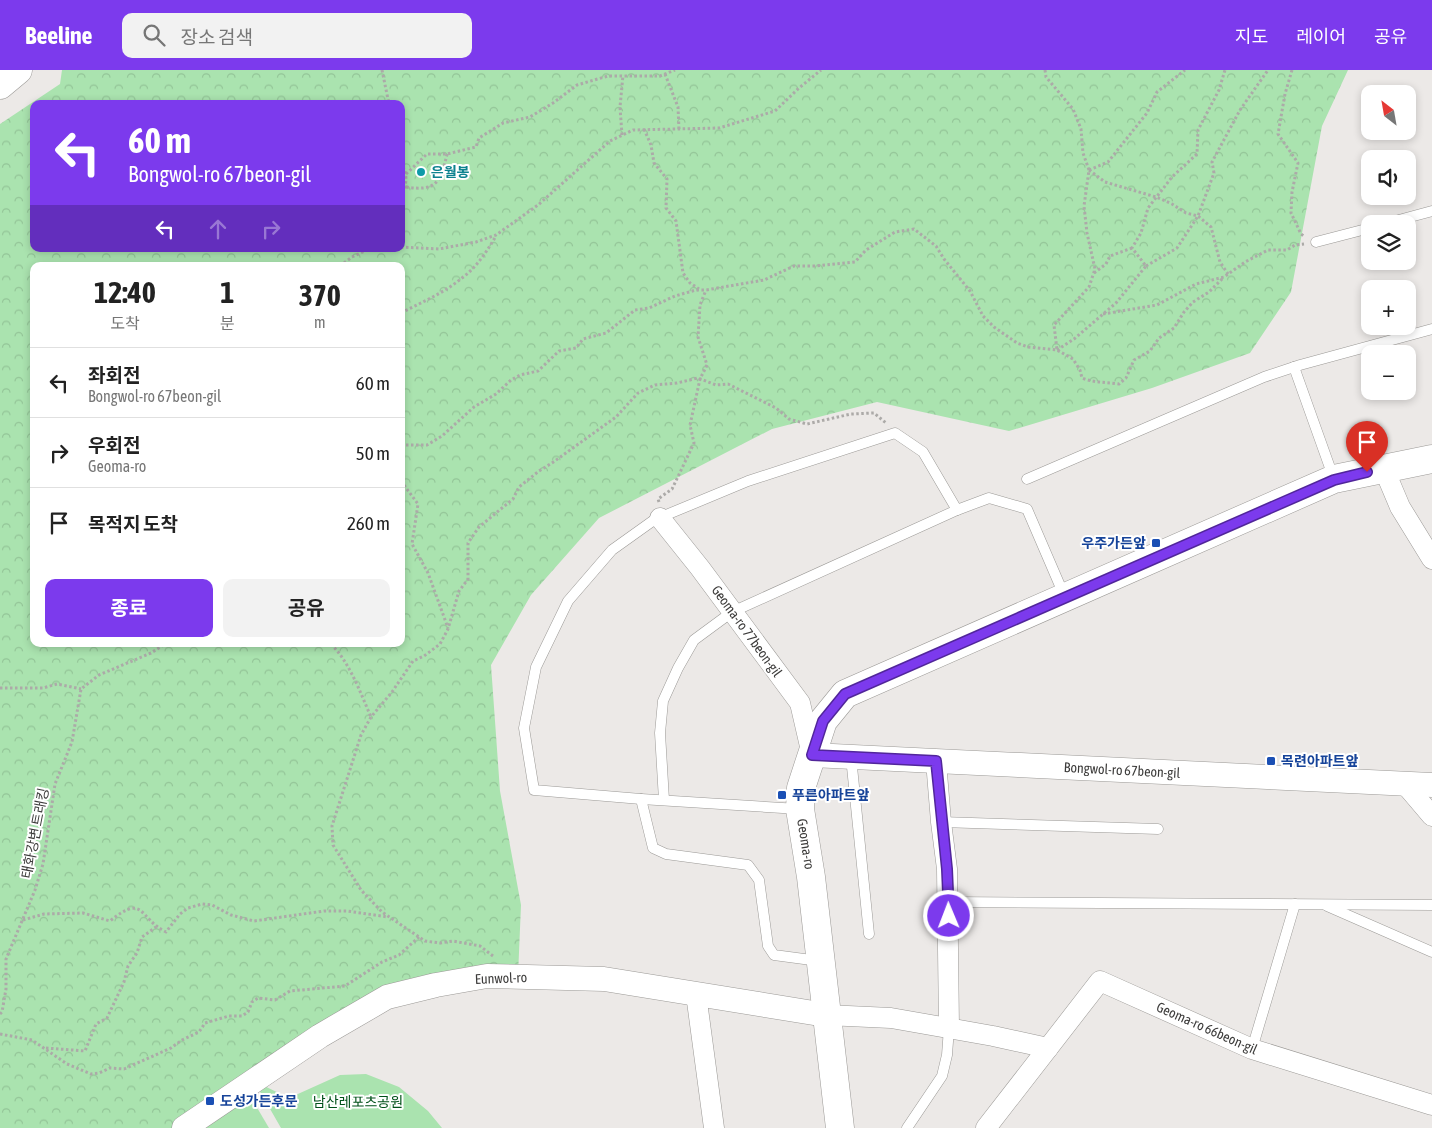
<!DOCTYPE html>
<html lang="ko">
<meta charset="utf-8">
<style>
:root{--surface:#fff;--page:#f2f2f2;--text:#222;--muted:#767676;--line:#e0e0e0;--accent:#7c3aed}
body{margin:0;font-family:"Asap Condensed","Noto Sans KR",sans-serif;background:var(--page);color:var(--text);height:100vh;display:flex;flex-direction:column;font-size:19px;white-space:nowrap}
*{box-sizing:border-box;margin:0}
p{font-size:16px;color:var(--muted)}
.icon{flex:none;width:28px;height:28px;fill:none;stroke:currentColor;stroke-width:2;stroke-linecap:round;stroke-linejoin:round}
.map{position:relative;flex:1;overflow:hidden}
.details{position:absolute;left:30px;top:192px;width:375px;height:385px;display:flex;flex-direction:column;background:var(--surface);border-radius:10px;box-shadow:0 2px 8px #0003}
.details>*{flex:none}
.banner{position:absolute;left:30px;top:30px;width:375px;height:152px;border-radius:10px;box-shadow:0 2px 8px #0003;background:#7c3aed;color:#fff;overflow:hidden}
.needle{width:32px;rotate:329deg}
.tools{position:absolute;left:1361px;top:15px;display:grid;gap:10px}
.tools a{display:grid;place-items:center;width:55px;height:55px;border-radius:10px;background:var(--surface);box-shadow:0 2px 8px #0003;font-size:25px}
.pin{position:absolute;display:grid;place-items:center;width:42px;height:42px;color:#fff;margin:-51px -21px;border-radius:50% 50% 50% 0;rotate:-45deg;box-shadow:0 0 5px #0007}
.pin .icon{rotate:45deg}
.me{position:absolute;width:55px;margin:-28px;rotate:359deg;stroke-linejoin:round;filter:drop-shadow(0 0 4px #0008)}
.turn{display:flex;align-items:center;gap:18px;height:105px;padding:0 15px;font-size:22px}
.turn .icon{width:65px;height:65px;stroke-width:2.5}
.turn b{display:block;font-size:35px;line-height:42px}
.lanes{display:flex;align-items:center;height:48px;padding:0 15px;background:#0003;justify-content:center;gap:25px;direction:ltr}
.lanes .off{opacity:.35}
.eta{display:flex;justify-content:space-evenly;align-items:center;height:85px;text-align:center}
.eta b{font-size:30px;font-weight:700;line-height:35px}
.primary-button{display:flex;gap:10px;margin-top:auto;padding:10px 15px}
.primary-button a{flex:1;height:58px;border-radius:10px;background:var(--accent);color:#fff;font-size:20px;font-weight:700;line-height:58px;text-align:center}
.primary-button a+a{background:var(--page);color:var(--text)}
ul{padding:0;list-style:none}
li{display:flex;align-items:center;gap:15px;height:70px;padding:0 15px;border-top:1px solid var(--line)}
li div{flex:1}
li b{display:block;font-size:19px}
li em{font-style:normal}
header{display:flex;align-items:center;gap:30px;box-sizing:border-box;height:70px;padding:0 25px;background:var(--accent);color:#fff}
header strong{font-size:24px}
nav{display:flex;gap:28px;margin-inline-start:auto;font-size:18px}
.search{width:350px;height:45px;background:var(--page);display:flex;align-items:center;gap:12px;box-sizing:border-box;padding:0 18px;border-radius:10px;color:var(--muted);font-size:19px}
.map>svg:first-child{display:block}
.forest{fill:url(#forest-crowns);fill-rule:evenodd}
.park{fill:#aae3af}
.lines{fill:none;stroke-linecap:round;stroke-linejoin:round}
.service-casing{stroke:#9b9996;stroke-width:11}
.minor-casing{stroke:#9b9996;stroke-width:21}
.tertiary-casing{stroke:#9b9996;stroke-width:25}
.secondary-casing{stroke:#9b9996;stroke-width:29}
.path{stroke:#acaaa8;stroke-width:3;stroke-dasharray:2.5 2.5;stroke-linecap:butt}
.service{stroke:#fff;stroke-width:10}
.minor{stroke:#fff;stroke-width:20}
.tertiary{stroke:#fff;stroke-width:24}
.secondary{stroke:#fff;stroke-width:28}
.route-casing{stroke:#51269a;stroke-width:12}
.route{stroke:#7c3aed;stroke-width:9}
.culture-dot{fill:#0f9aa8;stroke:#fff;stroke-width:2}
.transit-dot{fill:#1a4fb4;stroke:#fff;stroke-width:2}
.labels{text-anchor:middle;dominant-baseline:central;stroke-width:4;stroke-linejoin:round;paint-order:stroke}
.culture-label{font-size:14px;font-weight:bold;fill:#0d838f;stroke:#fff;text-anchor:start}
.transit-label{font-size:14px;font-weight:bold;fill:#164399;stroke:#fff;text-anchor:start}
.street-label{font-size:14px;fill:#3d3c3b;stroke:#fff}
.park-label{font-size:14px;fill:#005019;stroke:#fff}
</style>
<header>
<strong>Beeline</strong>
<div class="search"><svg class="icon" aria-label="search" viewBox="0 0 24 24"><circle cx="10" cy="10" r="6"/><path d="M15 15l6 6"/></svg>장소 검색</div>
<nav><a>지도</a><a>레이어</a><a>공유</a></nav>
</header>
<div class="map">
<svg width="1432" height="1058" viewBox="0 0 1432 1058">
<defs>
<pattern id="forest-crowns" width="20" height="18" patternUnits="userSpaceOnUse" patternTransform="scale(1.25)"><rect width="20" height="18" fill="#aae3af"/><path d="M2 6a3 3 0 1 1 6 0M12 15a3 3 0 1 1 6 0" fill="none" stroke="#93c497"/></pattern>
</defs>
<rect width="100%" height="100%" fill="#ece9e7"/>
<path class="forest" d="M 62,0 L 1348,0 L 1322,56 L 1291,222 L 1250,283 L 1152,318 L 1009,361 L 877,332 L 772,359 L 599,448 L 531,525 L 491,595 L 500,721 L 521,835 L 518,906 L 382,918 L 173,1058 L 0,1058 L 0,54 L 60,14 ZM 34,34 L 401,34 L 401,179 L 34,179 ZM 34,196 L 401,196 L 401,574 L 34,574 Z"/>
<g class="park">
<polygon points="366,1004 399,1017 428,1041 442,1058 281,1058 254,1011 289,1028 340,1005"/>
<polygon points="245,1017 269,1058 184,1058"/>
</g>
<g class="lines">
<defs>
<g id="service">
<polyline points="1384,154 1432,141"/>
<polyline points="1316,172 1370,158"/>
<polyline points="1294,297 1334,409"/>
<polyline points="1027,409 1264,307 1300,295 1432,259"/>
<polyline points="851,687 869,864"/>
<polyline points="641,729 653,778 666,784 748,795 759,810 768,876 774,885 819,891"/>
<polyline points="664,730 660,663 663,631 678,598 694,570 732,542 957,440"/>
<polyline points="799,739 641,729 534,720 524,658 536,597 568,531 612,480 654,450 748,411 895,363 923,382 957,440 989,428 1027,439 1064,525"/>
<polyline points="941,752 1158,759"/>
<polyline points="949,832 1432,835"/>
<polyline points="1327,836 1432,882"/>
<polyline points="1252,979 1295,834"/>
<polyline points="907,1058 942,1006 947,985 949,958"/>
</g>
<g id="minor">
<polyline points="1384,399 1400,437 1432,489"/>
<polyline points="660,448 700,498 800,633 812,685"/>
<polyline points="936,691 941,752 947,799 949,958"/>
<polyline points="1404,713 1432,746"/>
<polyline points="696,924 714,1058"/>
<polyline points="826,945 891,948 993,966 1048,978"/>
<polyline points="986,1058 1100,911 1252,979 1432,1035"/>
</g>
<g id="tertiary">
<polyline points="812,685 1432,715"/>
<polyline points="184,1058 320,966 387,927 436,915 487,906 604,909 826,945"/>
</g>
<g id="secondary">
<polyline points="0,15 18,0"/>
<polyline points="840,1058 811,807 800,739 801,718 823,651 845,624 1334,409 1432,389"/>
</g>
</defs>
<use href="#service" class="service-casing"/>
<use href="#minor" class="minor-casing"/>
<use href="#tertiary" class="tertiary-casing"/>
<use href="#secondary" class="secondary-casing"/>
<g class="path">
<polyline points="382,0 389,34"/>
<polyline points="1045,0 1046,7 1073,39 1081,59 1083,83 1089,100 1084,136 1087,163 1095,199 1089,217 1054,255 1057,280"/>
<polyline points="1292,0 1285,24 1278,64 1298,93 1292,122 1291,143 1301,164 1305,167"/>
<polyline points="665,4 678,37 679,60"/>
<polyline points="644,59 651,75 654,93 667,109 666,138 676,151 683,203 690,213 699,219"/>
<polyline points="622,65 620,37 623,5"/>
<path d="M 401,92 C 407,104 408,113 401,125"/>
<polyline points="1089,100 1105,112 1156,127 1172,134 1186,143 1198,146 1211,157 1220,192 1228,204"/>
<polyline points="1089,100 1108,92 1147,43 1157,22 1185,0"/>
<polyline points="406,104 427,84 447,84 476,77 479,68 503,53 530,47 553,33 577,15 608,6 660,6 675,0"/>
<path d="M 406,117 C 437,122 441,111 447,84"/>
<polyline points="401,177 439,179 476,172 496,165 538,135 610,71 633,60 719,58 775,41 799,18 821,0"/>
<polyline points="340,196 352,187 369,179"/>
<polyline points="1146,196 1177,178 1198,146 1214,103 1212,92 1240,40 1268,0"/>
<polyline points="1094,203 1106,194 1110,186 1132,178"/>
<path d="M 401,243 C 422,232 444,223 462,208 C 477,197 487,181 496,166"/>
<polyline points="1103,244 1157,235 1196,214 1224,207 1245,192 1268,180 1287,180 1295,175 1304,174"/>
<polyline points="1057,280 1074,269 1116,233 1146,196 1132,178 1141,163 1148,138 1172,107 1197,84 1198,60 1219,20 1225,0"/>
<path d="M 401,375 L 427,375 L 442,366 L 474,337 L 496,324 L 511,310 L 520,305 L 538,301 L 559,281 L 576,278 L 583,269 L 606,263 L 635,240 L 649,238 L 675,226 L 696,220 L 706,220 L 764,210 L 794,196 L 816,196 L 855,192 L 866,180 L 895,162 L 914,159 L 936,176 L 944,189 L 970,221 L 983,246 L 994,257 L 1017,273 L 1028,277 L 1057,280 L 1073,289 L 1080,300 L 1082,308 C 1094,313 1106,312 1119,314 L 1126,308 L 1134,290 L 1150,281 L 1159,268 L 1174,258 L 1184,242 L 1193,232 L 1209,222 L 1224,207"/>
<polyline points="401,411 418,434 412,474 428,503 448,558"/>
<polyline points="659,432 658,429 672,419 694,373 690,355 700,309 707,295 698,267 700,235 706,220"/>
<path d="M 331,574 C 350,593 360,622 371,647"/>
<polyline points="0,618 43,618 57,614 81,619"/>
<path d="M 23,850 L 44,844 L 83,843 L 110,851 C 145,823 138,848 166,862 L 180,844 L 188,838 L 202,834 L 212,835 L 231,845 L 254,851 L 324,841 L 347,841 L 388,847"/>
<polyline points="493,886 480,876 453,871 440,873 425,871 382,842 361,820 333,775 332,756 361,665 371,647 392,622 413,591 424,586 440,574 448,559 459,521 468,509 468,473 479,457 513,429 519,417 539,401 552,393 616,347 638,323 655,315 677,313 698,308 716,315 728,314 776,338 789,349 807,354 851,344 874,343 886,353"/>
<polyline points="0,944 2,942 6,919 6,889 35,820 43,794 55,714 72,672 81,619 99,605 151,583 165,574"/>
<polyline points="0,964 32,970 67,994 91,1004 99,1003 110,998 124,999 171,978 182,970 199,962 205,953 229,946 242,946 248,942 252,932 258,928 275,930 290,921 345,916 382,892 399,885 419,867"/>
<polyline points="46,978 85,981 96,954 107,948 124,912 128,896 137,883 142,867 156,857"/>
</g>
<use href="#service" class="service"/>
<use href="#minor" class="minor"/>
<use href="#tertiary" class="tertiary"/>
<use href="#secondary" class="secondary"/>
</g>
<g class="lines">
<defs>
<polyline id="route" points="949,846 947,799 936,691 812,685 823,651 845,624 1334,410 1367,402"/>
</defs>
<use href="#route" class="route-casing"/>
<use href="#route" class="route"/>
</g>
<circle class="culture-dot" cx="421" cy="102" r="5"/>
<g class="transit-dot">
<rect x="1151" y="468" width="10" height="10" rx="2.5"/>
<rect x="1266" y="686" width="10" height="10" rx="2.5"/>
<rect x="777" y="720" width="10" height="10" rx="2.5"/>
<rect x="205" y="1026" width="10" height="10" rx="2.5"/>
</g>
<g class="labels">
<g class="culture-label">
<text x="431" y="102">은월봉</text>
</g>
<g class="transit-label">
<text x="1146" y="473" text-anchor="end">우주가든앞</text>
<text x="1281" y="691">목련아파트앞</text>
<text x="792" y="725">푸른아파트앞</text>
<text x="220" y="1031">도성가든후문</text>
</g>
<g class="street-label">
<text transform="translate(747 561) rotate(54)">Geoma-ro 77beon-gil</text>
<text transform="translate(1122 700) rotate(3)">Bongwol-ro 67beon-gil</text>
<text transform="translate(35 763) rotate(-79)">태화강변 트래킹</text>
<text transform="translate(806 774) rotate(81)">Geoma-ro</text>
<text transform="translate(501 908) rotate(-2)">Eunwol-ro</text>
<text transform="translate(1207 958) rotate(24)">Geoma-ro 66beon-gil</text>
</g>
<g class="park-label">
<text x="358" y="1032">남산레포츠공원</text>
</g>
</g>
</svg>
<div class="tools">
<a><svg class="needle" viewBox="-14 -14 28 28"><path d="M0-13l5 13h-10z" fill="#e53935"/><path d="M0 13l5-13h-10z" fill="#767676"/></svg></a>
<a><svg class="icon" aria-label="sound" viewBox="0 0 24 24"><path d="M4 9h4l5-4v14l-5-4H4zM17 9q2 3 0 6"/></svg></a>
<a><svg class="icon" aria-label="layers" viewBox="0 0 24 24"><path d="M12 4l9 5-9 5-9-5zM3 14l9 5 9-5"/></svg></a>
<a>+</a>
<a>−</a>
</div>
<div class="pin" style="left:1367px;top:402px;background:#d93025"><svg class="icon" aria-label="arrive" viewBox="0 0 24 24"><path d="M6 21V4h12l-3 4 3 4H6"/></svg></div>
<svg class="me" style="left:949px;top:846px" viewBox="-20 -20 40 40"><circle r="17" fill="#7c3aed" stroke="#fff" stroke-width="3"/><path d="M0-11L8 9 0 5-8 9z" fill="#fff"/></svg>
<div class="banner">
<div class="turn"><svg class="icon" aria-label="left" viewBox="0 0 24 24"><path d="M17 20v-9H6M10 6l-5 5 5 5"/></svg><div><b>60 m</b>Bongwol-ro 67beon-gil</div></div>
<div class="lanes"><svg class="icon" aria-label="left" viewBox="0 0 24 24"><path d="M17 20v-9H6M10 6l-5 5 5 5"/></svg><svg class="icon off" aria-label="ahead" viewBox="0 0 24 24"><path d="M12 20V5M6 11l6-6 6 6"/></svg><svg class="icon off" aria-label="right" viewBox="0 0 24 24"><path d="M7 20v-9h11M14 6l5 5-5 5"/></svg></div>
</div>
<section class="details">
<div class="eta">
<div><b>12:40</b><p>도착</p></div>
<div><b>1</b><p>분</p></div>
<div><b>370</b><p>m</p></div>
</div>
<ul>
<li><svg class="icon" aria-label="left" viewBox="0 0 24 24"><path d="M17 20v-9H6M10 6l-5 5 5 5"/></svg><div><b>좌회전</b><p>Bongwol-ro 67beon-gil</p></div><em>60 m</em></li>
<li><svg class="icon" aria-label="right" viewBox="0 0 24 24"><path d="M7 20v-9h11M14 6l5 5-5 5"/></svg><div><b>우회전</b><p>Geoma-ro</p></div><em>50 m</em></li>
<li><svg class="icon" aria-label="arrive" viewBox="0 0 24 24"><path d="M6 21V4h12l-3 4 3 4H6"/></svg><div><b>목적지 도착</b></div><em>260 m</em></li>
</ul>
<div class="primary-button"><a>종료</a><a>공유</a></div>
</section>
</div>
